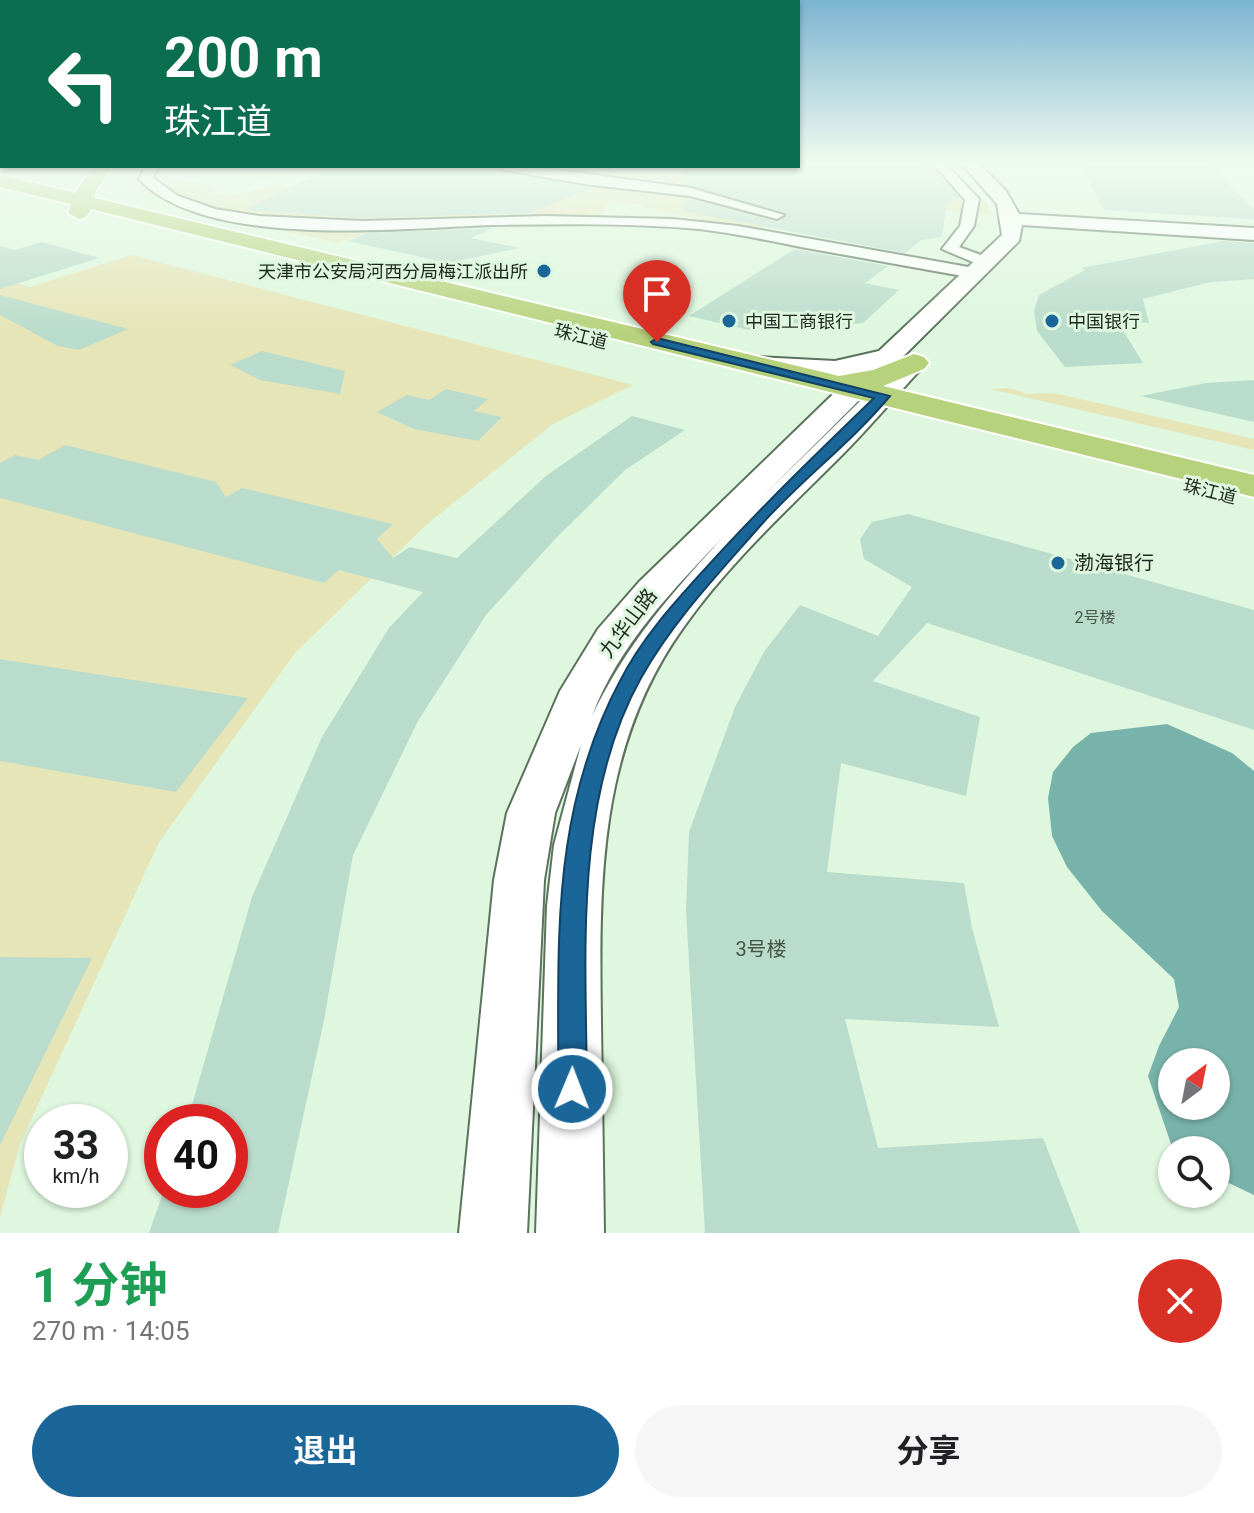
<!DOCTYPE html>
<html lang="zh">
<meta charset="utf-8">
<style>
:root{--surface:#fff;--page:#f6f6f6;--text:#202124;--muted:#757577;--accent:#1a6699}
body{margin:0;font-family:Roboto,"Noto Sans SC",sans-serif;background:var(--page);color:var(--text);height:100vh;display:flex;flex-direction:column;font-size:30px;white-space:nowrap}
*{box-sizing:border-box;margin:0}
p{font-size:26px;color:var(--muted)}
.icon{flex:none;width:44px;height:44px;fill:none;stroke:currentColor;stroke-width:2;stroke-linecap:round;stroke-linejoin:round}
.map{position:relative;height:1233px;overflow:hidden}
.panel{display:flex;flex-direction:column;background:var(--surface);flex:1}
.panel>*{flex:none}
.guide{position:absolute;left:0px;top:0px;width:800px;height:168px;box-shadow:0 2px 6px #0004;background:#0b6e4f;color:#fff;overflow:hidden}
.needle{width:52px;rotate:32deg}
.fabs{position:absolute;left:1158px;top:1048px;display:grid;gap:16px}
.fabs a{display:grid;place-items:center;width:72px;height:72px;border-radius:50%;background:var(--surface);box-shadow:0 2px 6px #0004;font-size:40px}
.speed{position:absolute;left:24px;top:1104px;display:flex;gap:16px;font-size:40px;font-weight:700;text-align:center}
.speed>*{display:grid;place-content:center;width:104px;height:104px;border-radius:50%;background:var(--surface);box-shadow:0 2px 6px #0004;line-height:1}
.speed small{font-size:20px;font-weight:400}
.speed .limit{border:12px solid #d22;background:#fff;color:#111}
.pin{position:absolute;display:grid;place-items:center;width:68px;height:68px;color:#fff;margin:-82px -34px;border-radius:50% 50% 50% 0;rotate:-45deg;box-shadow:0 0 8px #0007}
.pin .icon{rotate:45deg}
.me{position:absolute;width:88px;margin:-44px;rotate:1deg;stroke-linejoin:round;filter:drop-shadow(0 0 6px #0008)}
.turn{display:flex;align-items:center;gap:28px;height:168px;padding:0 32px;font-size:36px}
.turn .icon{width:104px;height:104px;stroke-width:2.5}
.turn b{display:block;font-size:56px;line-height:68px}
.round{display:grid;place-items:center;flex:none;width:84px;height:84px;border-radius:42px;background:var(--page)}
.headline{display:flex;align-items:center;justify-content:space-between;height:136px;padding:0 32px}
h1{font-size:48px;font-weight:700;line-height:60px;color:#1e9e55}
.cta{display:flex;gap:16px;margin-top:auto;padding:16px 32px}
.cta a{flex:1;height:92px;border-radius:48px;background:var(--accent);color:#fff;font-size:32px;font-weight:700;line-height:92px;text-align:center}
.cta a+a{background:var(--page);color:var(--text)}
.map>svg:first-child{display:block}
.green{fill:#e6e5b7}
.water{fill:#78b3ab;fill-rule:evenodd}
.building{fill:#badccc}
.lines{fill:none;stroke-linecap:round;stroke-linejoin:round}
.minor-casing{stroke:#5b725c;stroke-width:4}
.tertiary-casing{stroke:#5b725c;stroke-width:4}
.primary-casing{stroke:#fff;stroke-width:4}
.minor{fill:#fff;fill-rule:evenodd}
.tertiary{fill:#fff;fill-rule:evenodd}
.primary{fill:#b7d27c;fill-rule:evenodd}
.route{fill:#1a6699;stroke:#114263;stroke-width:2}
.poi-dot{fill:#1a6699;stroke:#def7de;stroke-width:3}
.labels{text-anchor:middle;dominant-baseline:central;stroke-width:6;stroke-linejoin:round;paint-order:stroke}
.number-label{font-size:16px;fill:#45554a}
.far-poi-label{font-size:18px;fill:#1e281f;stroke:#def7de;text-anchor:start}
.far-street-label{font-size:18px;fill:#1e281f;stroke:#def7de}
.poi-label{font-size:20px;fill:#1e281f;stroke:#def7de;text-anchor:start}
.street-label{font-size:20px;fill:#1e281f;stroke:#def7de}
.near-number-label{font-size:20px;fill:#45554a}
</style>
<div class="map">
<svg width="1254" height="1233" viewBox="0 0 1254 1233">
<rect width="100%" height="100%" fill="#def7de"/>
<g class="green">
<path d="M 798,162 L 946,162 L 987,204 L 993,216 L 823,196 L 815,196 C 802,204 774,226 761,228 C 739,232 672,211 644,208 L 641,204 L 608,202 L 602,215 L 588,224 L 379,228 L 338,243 L 184,208 L 146,193 L 137,185 C 165,180 189,181 217,187 L 213,193 C 241,203 265,179 294,189 L 346,166 L 798,166 Z"/>
<path d="M 213,166 L 330,166 C 308,175 255,183 232,172 L 235,169 Z"/>
<polygon points="131,255 633,385 553,424 427,524 295,653 159,842 20,1144 0,1217 0,278 30,287"/>
<polygon points="1010,388 1027,394 1054,393 1254,439 1254,450 990,389"/>
</g>
<path class="water" d="M 1167,724 L 1232,753 L 1254,771 L 1254,1195 L 1216,1177 L 1216,1150 L 1173,1150 L 1148,1076 L 1159,1046 L 1179,1007 L 1174,979 L 1102,911 L 1067,867 L 1052,836 L 1048,798 L 1053,772 L 1073,747 L 1091,733 ZM 1172,1062 L 1216,1062 L 1216,1106 L 1172,1106 Z"/>
<g class="building">
<polygon points="798,162 863,162 934,169 960,198 947,203 942,237 921,240 905,253 683,211 683,198 778,222 787,214 683,184 684,166 798,166"/>
<polygon points="1079,162 1207,162 1254,210 1254,219 1104,210"/>
<polygon points="337,166 474,166 592,188 529,213 363,218 243,210"/>
<polygon points="493,228 470,238 520,248 448,263 348,241 367,233"/>
<polygon points="1223,241 1254,243 1254,279 1211,282 1143,299 1149,323 1117,321 1143,363 1065,367 1037,331 1034,311 1039,295 1085,270 1081,268"/>
<polygon points="42,242 99,258 0,289 0,246 15,250"/>
<polygon points="795,249 888,266 865,283 899,290 863,323 798,328 781,310 754,331 689,316"/>
<polygon points="0,295 128,329 79,350 58,346 0,315"/>
<polygon points="262,351 345,371 340,394 260,380 230,365"/>
<polygon points="1254,380 1254,422 1141,396 1206,383"/>
<polygon points="446,389 488,399 474,411 502,417 478,441 414,429 377,412 407,395 429,400"/>
<polygon points="632,416 685,430 625,470 556,538 486,615 418,721 353,855 324,1020 278,1233 149,1233 164,1190 230,1190 230,1122 187,1122 252,897 322,737 389,628 423,592 339,570 324,583 0,498 0,463 15,455 38,460 65,445 216,482 226,497 242,488 393,524 377,539 393,558 410,547 457,558 546,476"/>
<polygon points="908,514 1254,610 1254,730 927,623 873,681 980,717 966,796 841,763 827,872 964,883 972,928 999,1027 845,1019 878,1148 1043,1138 1080,1233 705,1233 686,911 689,832 735,707 764,652 800,605 878,636 912,587 864,559 860,539 872,522"/>
<polygon points="0,659 248,698 176,792 0,761"/>
<polygon points="0,957 92,958 0,1145"/>
</g>
<g class="lines">
<defs>
<g id="minor">
<polygon points="932,162 944,162 979,199 974,226 959,247 992,259 992,265 980,265 942,249 960,226 965,200"/>
<path d="M 146,166 L 158,166 L 153,178 L 178,196 L 215,209 L 259,216 L 363,221 L 545,216 L 673,219 L 738,226 L 974,268 L 982,273 L 974,278 C 916,268 858,257 801,247 C 767,240 733,233 699,229 C 630,223 561,224 492,225 C 402,228 205,250 139,179 Z"/>
<polygon points="499,166 527,166 691,188 784,215 777,219 690,196 584,184 505,170"/>
</g>
<path id="tertiary" d="M 960,162 L 977,162 L 1006,191 L 1019,214 L 1254,228 L 1254,240 L 1022,225 L 1019,241 L 758,501 L 902,360 L 920,360 L 924,365 L 920,370 C 894,398 869,428 842,455 C 787,510 728,564 683,628 C 598,747 599,882 601,1022 C 602,1092 603,1163 604,1233 L 536,1233 L 547,906 L 554,845 L 581,745 L 555,813 L 544,880 L 527,1233 L 459,1233 L 494,880 L 507,813 L 560,691 L 598,629 L 639,582 L 856,372 L 835,377 L 759,373 L 750,370 L 746,365 L 750,360 L 759,357 L 835,361 L 879,351 L 1002,235 L 997,204 ZM 725,535 C 671,594 627,643 592,716 C 620,643 672,591 725,535 Z"/>
<polygon id="primary" points="94,166 113,166 96,190 94,198 839,376 873,370 914,354 924,357 929,363 924,369 883,386 1254,475 1254,497 91,209 86,217 79,219 68,213 71,204 0,187 0,175 75,193"/>
</defs>
<use href="#minor" class="minor-casing"/>
<use href="#tertiary" class="tertiary-casing"/>
<use href="#primary" class="primary-casing"/>
<use href="#minor" class="minor"/>
<use href="#tertiary" class="tertiary"/>
<use href="#primary" class="primary"/>
</g>
<linearGradient id="sky" x2="0" y2="1"><stop stop-color="#7bb4d0"/><stop offset="0.49" stop-color="#f0fbf0"/><stop offset="1" stop-color="#f0fbf0" stop-opacity="0"/></linearGradient>
<rect width="1254" height="334" fill="url(#sky)"/>
<path class="route" d="M 657,338 L 890,396 C 851,443 801,480 761,525 C 718,574 673,621 641,678 C 573,800 586,955 587,1089 L 583,1099 L 572,1104 L 562,1099 L 558,1089 C 559,1009 555,927 567,847 C 575,791 593,731 620,681 C 641,639 673,604 704,570 C 758,510 816,454 874,398 L 653,344 L 651,342 Z"/>
<g class="poi-dot">
<circle cx="544" cy="271" r="8"/>
<circle cx="729" cy="321" r="8"/>
<circle cx="1052" cy="321" r="8"/>
<circle cx="1058" cy="563" r="8"/>
</g>
<g class="labels">
<g class="number-label">
<text x="1095" y="617">2号楼</text>
</g>
<g class="far-poi-label">
<text x="528" y="271" text-anchor="end">天津市公安局河西分局梅江派出所</text>
<text x="745" y="321">中国工商银行</text>
<text x="1068" y="321">中国银行</text>
</g>
<g class="far-street-label">
<text transform="translate(581 336) rotate(14)">珠江道</text>
<text transform="translate(1210 491) rotate(14)">珠江道</text>
</g>
<g class="poi-label">
<text x="1074" y="563">渤海银行</text>
</g>
<g class="street-label">
<text transform="translate(628 623) rotate(-53)">九华山路</text>
</g>
<g class="near-number-label">
<text x="761" y="949">3号楼</text>
</g>
</g>
</svg>
<div class="fabs">
<a><svg class="needle" viewBox="-14 -14 28 28"><path d="M0-13l5 13h-10z" fill="#e53935"/><path d="M0 13l5-13h-10z" fill="#757577"/></svg></a>
<a><svg class="icon" aria-label="search" viewBox="0 0 24 24"><circle cx="10" cy="10" r="6"/><path d="M15 15l6 6"/></svg></a>
</div>
<div class="speed"><div>33<small>km/h</small></div><div class="limit">40</div></div>
<div class="pin" style="left:657px;top:342px;background:#d93025"><svg class="icon" aria-label="arrive" viewBox="0 0 24 24"><path d="M6 21V4h12l-3 4 3 4H6"/></svg></div>
<svg class="me" style="left:572px;top:1089px" viewBox="-20 -20 40 40"><circle r="17" fill="#1a6699" stroke="#fff" stroke-width="3"/><path d="M0-11L8 9 0 5-8 9z" fill="#fff"/></svg>
<div class="guide">
<div class="turn"><svg class="icon" aria-label="left" viewBox="0 0 24 24"><path d="M17 20v-9H6M10 6l-5 5 5 5"/></svg><div><b>200 m</b>珠江道</div></div>
</div>
</div>
<section class="panel">
<div class="headline"><div><h1>1 分钟</h1><p>270 m · 14:05</p></div><a class="round" style="background:#d93025;color:#fff"><svg class="icon" aria-label="close" viewBox="0 0 24 24"><path d="M6 6l12 12M18 6L6 18"/></svg></a></div>
<div class="cta"><a>退出</a><a>分享</a></div>
</section>
